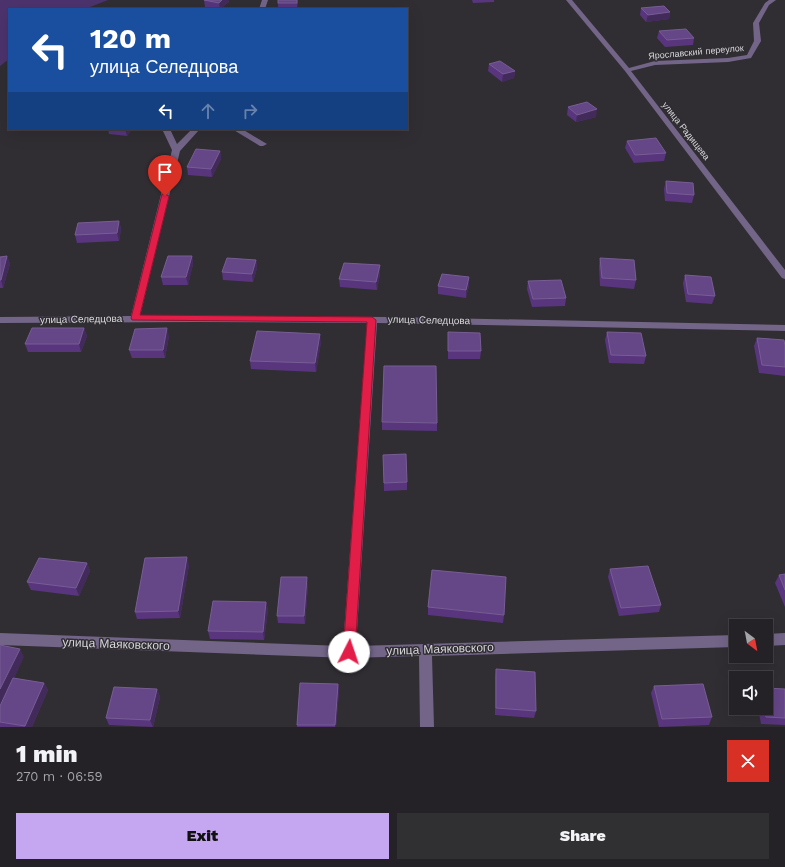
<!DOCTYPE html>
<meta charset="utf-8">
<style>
:root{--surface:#242226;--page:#302f32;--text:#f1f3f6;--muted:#a3a4a7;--line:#413f43;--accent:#c5a7f1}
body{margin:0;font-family:"Work Sans",sans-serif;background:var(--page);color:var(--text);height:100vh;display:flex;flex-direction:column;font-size:15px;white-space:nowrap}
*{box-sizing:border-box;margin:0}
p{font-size:13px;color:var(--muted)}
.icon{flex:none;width:22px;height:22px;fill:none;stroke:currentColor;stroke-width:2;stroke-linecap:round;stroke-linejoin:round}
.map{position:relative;height:727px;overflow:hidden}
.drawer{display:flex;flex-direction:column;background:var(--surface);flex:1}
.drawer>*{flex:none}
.banner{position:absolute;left:8px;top:8px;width:400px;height:122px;border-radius:0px;box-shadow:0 4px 16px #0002,0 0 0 1px var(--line);background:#1a4fa0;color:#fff;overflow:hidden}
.needle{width:26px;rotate:148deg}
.fabs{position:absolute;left:729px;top:619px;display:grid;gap:8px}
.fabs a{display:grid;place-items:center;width:44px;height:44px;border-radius:0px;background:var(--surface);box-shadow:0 4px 16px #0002,0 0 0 1px var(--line);font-size:20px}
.pin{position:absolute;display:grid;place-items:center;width:34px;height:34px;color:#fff;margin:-41px -17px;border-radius:50% 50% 50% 0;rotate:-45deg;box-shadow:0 0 4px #0007}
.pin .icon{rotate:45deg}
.me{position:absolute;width:44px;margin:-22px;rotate:4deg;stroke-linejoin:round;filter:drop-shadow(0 0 3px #0008)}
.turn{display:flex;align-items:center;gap:14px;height:84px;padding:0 16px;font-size:18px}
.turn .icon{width:52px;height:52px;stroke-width:2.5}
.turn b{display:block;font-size:28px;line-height:34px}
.lanes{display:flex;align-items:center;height:38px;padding:0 16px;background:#0003;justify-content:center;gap:20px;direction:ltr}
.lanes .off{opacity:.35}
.round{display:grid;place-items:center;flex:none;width:42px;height:42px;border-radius:0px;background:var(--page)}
.overview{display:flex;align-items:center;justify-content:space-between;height:68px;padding:0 16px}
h1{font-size:24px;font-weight:800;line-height:30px}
.cta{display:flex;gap:8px;margin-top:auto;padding:8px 16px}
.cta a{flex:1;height:46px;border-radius:0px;background:var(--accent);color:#111;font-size:16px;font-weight:800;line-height:46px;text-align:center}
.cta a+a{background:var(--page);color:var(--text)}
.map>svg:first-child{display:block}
.green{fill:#4d336d}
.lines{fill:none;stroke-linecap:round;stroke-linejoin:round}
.minor{fill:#736588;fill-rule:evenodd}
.wall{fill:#58357d}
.shaded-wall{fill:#422b5b}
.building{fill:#654687;stroke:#775d94}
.route{fill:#e11d48;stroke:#92132f}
.labels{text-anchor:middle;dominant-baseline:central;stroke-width:3;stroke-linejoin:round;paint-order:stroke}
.far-street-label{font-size:9px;fill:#d7d6d9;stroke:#302e33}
.street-label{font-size:10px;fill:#d7d6d9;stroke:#302e33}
.near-street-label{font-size:12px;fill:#d7d6d9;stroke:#302e33}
</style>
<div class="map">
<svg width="785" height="727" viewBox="0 0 785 727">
<rect width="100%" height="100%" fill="#302e33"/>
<polygon class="green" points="0,0 108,0 85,9 9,9 9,59 0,66"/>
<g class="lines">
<g class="minor">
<polygon points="262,0 268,0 265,9 259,9"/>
<polygon points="566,0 572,0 629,68 655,61 728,58 747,55 754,41 753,23 765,3 769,0 776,0 769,5 759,23 761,41 751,58 728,62 655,65 631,71 785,270 785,279 782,278 625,71"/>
<polygon points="162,129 170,129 177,144 192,129 200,129 180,151 140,316 392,317 785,325 785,331 377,323 356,646 736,635 736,647 432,656 434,727 420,727 419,656 349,658 0,645 0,633 343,646 367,323 196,322 0,323 0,317 131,316 172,150"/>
<polygon points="232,129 242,129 267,144 263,146 260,146"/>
<polygon points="785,633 785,645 766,646 766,634"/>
</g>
</g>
<g class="wall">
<polygon points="204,0 228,0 229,2 220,9 217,9 205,7"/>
<polygon points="278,0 298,0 297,9 278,9"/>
<polygon points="472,0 494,0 494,2 473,3"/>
<polygon points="641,8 670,12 669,19 646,22 640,15"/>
<polygon points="659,31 694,38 693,45 665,47 657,38"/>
<polygon points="489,64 515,71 514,78 502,82 488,71"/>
<polygon points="568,107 596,117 576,122 567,115"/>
<polygon points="108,129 132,129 127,136 109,134"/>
<polygon points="627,141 666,153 664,161 634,163 625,148"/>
<polygon points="220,151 221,159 212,177 188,175 187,167"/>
<polygon points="666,181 694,195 692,203 665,201 664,189"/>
<polygon points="119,221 121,229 119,241 77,243 75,235"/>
<polygon points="7,256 10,264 3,288 0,288 0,257"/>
<polygon points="192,256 193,264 188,285 163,285 161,277"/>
<polygon points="600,258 636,280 634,289 600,286 599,266"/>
<polygon points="256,260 257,268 253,282 223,280 222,272"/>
<polygon points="380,265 380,273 377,290 340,287 339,279"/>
<polygon points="685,275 715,296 712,304 686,302 683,283"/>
<polygon points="528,281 566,298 565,306 532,307 527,289"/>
<polygon points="469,285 466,298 438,294 438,286"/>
<polygon points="84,328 87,336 81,352 28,352 25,344"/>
<polygon points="448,332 481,351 480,359 448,359"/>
<polygon points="607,332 646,356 644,364 609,363 605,340"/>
<polygon points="169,336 165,358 132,358 129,350"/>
<polygon points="757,338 785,346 785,376 759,373 754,346"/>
<polygon points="321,342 316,372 251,369 250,361"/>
<polygon points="382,422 437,423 437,431 382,430"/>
<polygon points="383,455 407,482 407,490 384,491"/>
<polygon points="87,563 90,571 79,596 31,590 27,582"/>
<polygon points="189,565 180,618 137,619 135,612"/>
<polygon points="610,569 661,605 659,612 619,616 608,577"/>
<polygon points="785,574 785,607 775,583 779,575"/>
<polygon points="308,585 305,624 278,623 277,616"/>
<polygon points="266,602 268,610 264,640 210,639 208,631"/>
<polygon points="428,607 504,615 503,623 428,615"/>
<polygon points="24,657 14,678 44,683 48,690 32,727 0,727 0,706 6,693"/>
<polygon points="496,669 536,711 534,718 495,715 495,677"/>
<polygon points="338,684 339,691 336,727 297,727 297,725"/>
<polygon points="654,686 712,717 709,725 659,727 651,693"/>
<polygon points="157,689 160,697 153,727 109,725 106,718"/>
<polygon points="785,689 785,725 761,724 758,708 766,708"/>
</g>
<g class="shaded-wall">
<polygon points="222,0 228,0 229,2 220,9 219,3"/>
<polygon points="297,0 298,0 298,1 297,9"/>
<polygon points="670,12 669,19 646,22 648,15"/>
<polygon points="515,71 514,78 502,82 503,74"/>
<polygon points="597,109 596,117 576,122 577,115"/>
<polygon points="125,129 132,129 127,136"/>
<polygon points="220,151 221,159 212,177 211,169"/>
<polygon points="119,221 121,229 119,241 117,233"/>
<polygon points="7,256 10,264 3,288 1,280"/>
<polygon points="192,256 193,264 188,285 186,277"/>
<polygon points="256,260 257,268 253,282 252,274"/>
<polygon points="380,265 380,273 377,290 376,282"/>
<polygon points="469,277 469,285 466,298 466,290"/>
<polygon points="84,328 87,336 81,352 79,344"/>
<polygon points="167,328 169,336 165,358 163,350"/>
<polygon points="320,334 321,342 316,372 315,363"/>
<polygon points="187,557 189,565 180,618 178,611"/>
<polygon points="87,563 90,571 79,596 76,588"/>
<polygon points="307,577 308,585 305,624 304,616"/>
<polygon points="266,602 268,610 264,640 263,632"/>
<polygon points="20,649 24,657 0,705 0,689"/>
<polygon points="44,683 48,690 32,727 25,727 25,726"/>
<polygon points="338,684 339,691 336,727 335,727"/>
<polygon points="157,689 160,697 153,727 150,720"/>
</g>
<g class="building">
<polygon points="204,0 222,0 219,3"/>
<rect x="278" y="0" width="19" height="3"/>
<polygon points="664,6 670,12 648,15 641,8"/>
<polygon points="686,29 694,38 667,40 659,31"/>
<polygon points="500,61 515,71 503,74 489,64"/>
<polygon points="587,102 597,109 577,115 568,107"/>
<polygon points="656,138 666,153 635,155 627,141"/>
<polygon points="196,149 220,151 211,169 187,167"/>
<polygon points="666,181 693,183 694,195 667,193"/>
<polygon points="119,221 117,233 75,235 78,223"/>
<polygon points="7,256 1,280 0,280 0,257"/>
<polygon points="168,256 192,256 186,277 161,277"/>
<polygon points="227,258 256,260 252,274 222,272"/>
<polygon points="600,258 634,260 636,280 602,278"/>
<polygon points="344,263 380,265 376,282 339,279"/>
<polygon points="442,274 469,277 466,290 438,286"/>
<polygon points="685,275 711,277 715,296 688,294"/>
<polygon points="561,280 566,298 533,299 528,281"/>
<polygon points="32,328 84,328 79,344 25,344"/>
<polygon points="167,328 163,350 129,350 135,329"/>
<polygon points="257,331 320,334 315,363 250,361"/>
<polygon points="448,332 480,333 481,351 448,351"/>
<polygon points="607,332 641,333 646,356 611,355"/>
<polygon points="757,338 784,340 785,346 785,367 762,365"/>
<polygon points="384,366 436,366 437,423 382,422"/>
<polygon points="406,454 407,482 384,483 383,455"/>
<polygon points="187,557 178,611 135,612 145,558"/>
<polygon points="39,558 87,563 76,588 27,582"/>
<polygon points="648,566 661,605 621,608 610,569"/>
<polygon points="432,570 506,577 504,615 428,607"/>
<polygon points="785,574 785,590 779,575"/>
<polygon points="281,577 307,577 304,616 277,616"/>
<polygon points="213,601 266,602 263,632 208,631"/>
<polygon points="0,645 20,649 0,689"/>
<polygon points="496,669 535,672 536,711 496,708"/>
<polygon points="13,678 44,683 25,726 0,722 0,706"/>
<polygon points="300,683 338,684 335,725 297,725"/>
<polygon points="703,684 712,717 662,719 654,686"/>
<polygon points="114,687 157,689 150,720 106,718"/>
<polygon points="766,688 785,689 785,718 766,717 763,708 766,708"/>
</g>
<polygon class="route" points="162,194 165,194 169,196 140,315 372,317 376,320 355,652 353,656 349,657 344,656 343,652 367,322 132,320 131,318"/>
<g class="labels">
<g class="far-street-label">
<text transform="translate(696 52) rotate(-5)">Ярославский переулок</text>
<text transform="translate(686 131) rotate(52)">улица Радищева</text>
</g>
<g class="street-label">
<text transform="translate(81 319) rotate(-1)">улица Селедцова</text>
<text transform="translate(429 320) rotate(1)">улица Селедцова</text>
</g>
<g class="near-street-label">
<text transform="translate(116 644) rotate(2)">улица Маяковского</text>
<text transform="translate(440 649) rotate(-2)">улица Маяковского</text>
</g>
</g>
</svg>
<div class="fabs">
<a><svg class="needle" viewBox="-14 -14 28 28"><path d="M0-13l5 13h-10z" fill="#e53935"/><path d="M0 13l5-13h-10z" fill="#a3a4a7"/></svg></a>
<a><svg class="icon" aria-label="sound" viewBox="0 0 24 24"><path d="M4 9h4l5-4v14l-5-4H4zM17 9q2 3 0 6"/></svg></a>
</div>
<div class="pin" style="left:165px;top:196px;background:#d93025"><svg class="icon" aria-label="arrive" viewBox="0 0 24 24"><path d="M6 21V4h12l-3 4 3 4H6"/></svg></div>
<svg class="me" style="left:349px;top:652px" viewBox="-20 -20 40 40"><circle r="19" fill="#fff"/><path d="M0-13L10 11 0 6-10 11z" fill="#e11d48"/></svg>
<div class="banner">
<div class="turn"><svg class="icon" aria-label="left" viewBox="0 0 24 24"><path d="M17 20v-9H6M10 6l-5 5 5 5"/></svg><div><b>120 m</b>улица Селедцова</div></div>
<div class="lanes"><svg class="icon" aria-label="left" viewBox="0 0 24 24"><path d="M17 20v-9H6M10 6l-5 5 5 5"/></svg><svg class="icon off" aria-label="ahead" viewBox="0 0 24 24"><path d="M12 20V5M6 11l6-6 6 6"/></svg><svg class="icon off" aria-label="right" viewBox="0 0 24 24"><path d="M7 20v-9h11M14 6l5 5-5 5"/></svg></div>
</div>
</div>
<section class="drawer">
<div class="overview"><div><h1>1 min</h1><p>270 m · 06:59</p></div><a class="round" style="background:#d93025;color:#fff"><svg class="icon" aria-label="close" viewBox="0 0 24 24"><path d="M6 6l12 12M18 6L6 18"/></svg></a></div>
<div class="cta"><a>Exit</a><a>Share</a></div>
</section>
